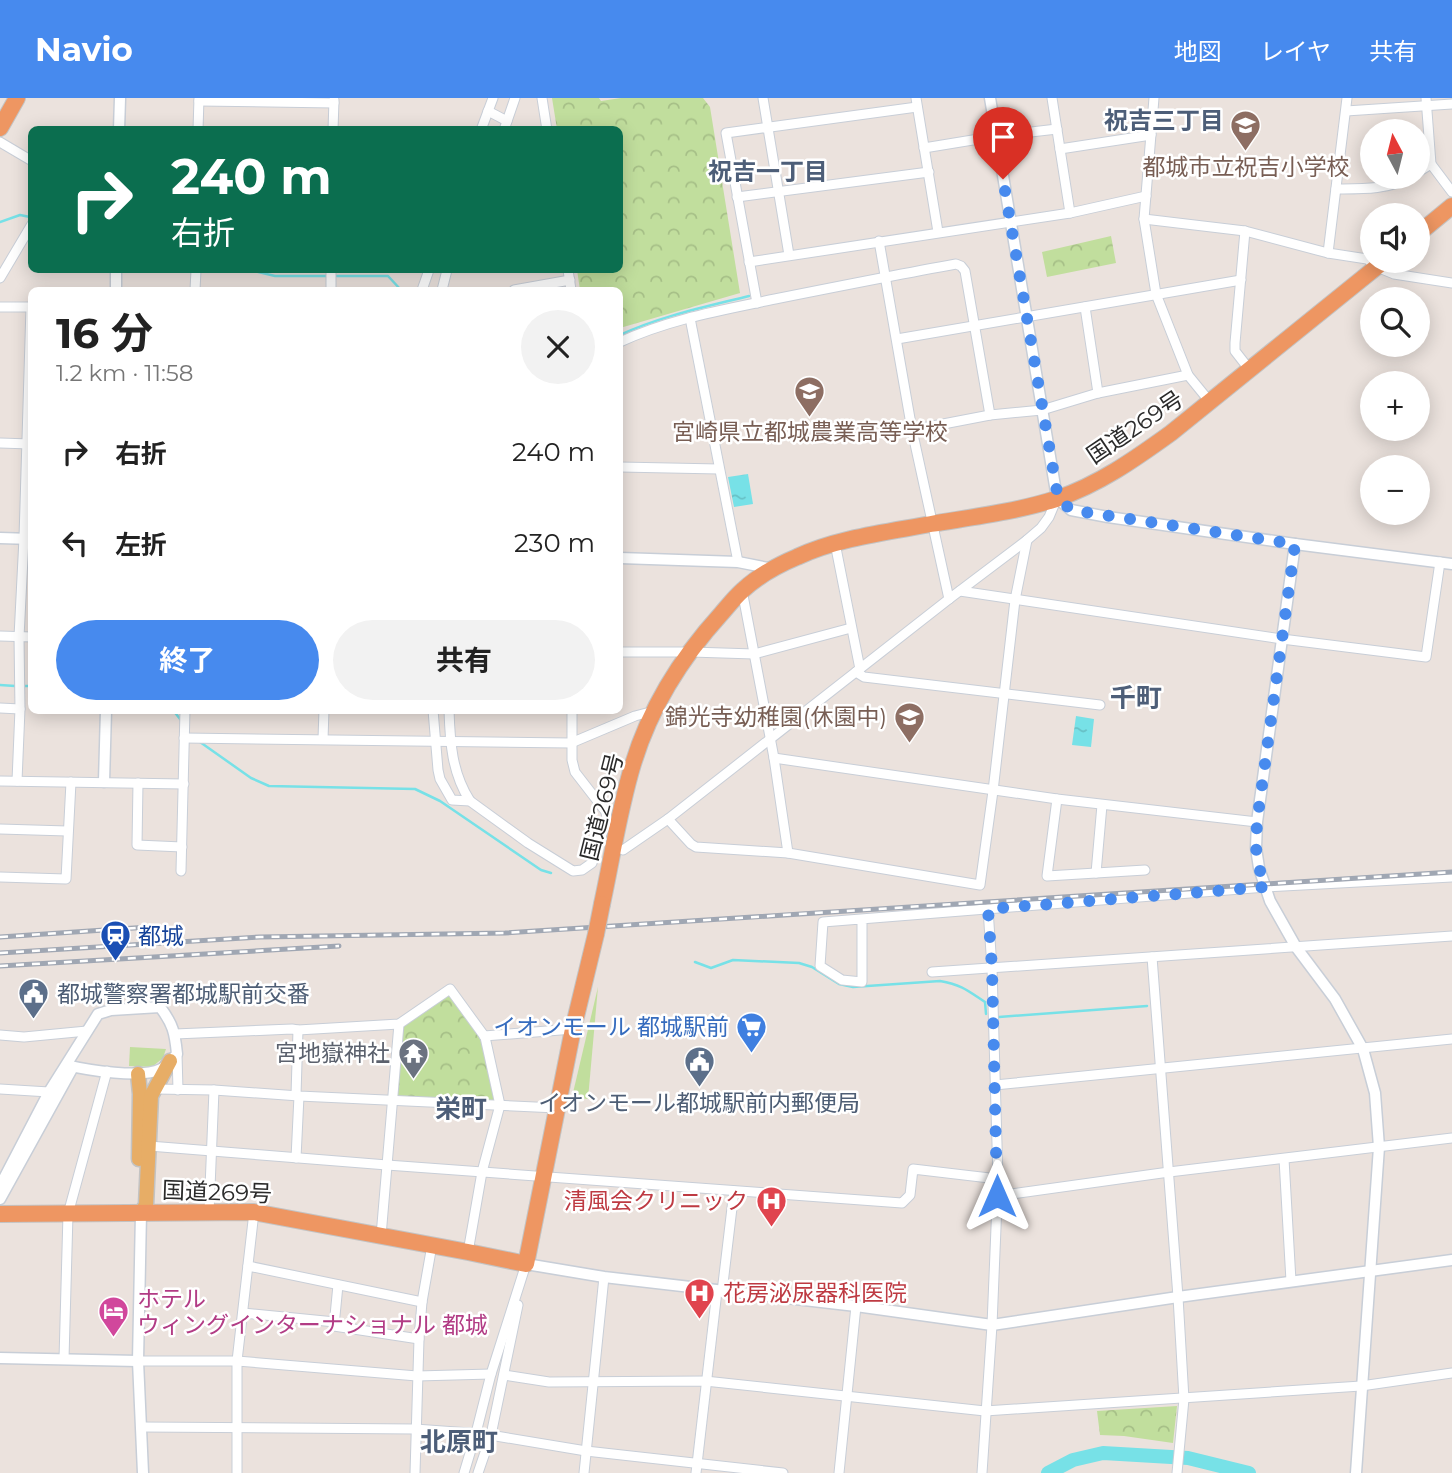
<!DOCTYPE html>
<html lang="ja">
<meta charset="utf-8">
<style>
:root{--surface:#fff;--page:#f2f2f2;--text:#222;--muted:#767676;--accent:#478aee}
body{margin:0;font-family:Montserrat,"Noto Sans JP",sans-serif;background:var(--page);color:var(--text);height:100vh;display:flex;flex-direction:column;font-size:26px;white-space:nowrap}
*{box-sizing:border-box;margin:0}
p{font-size:23px;color:var(--muted)}
.icon{flex:none;width:38px;height:38px;fill:none;stroke:currentColor;stroke-width:2;stroke-linecap:round;stroke-linejoin:round}
.map{position:relative;flex:1;overflow:hidden}
.sheet{position:absolute;left:28px;top:189px;width:595px;height:427px;display:flex;flex-direction:column;background:var(--surface);border-radius:10px;box-shadow:0 4px 18px #0003}
.sheet>*{flex:none}
.hud{position:absolute;left:28px;top:28px;width:595px;height:147px;border-radius:10px;box-shadow:0 4px 18px #0003;background:#0b6e4f;color:#fff;overflow:hidden}
.needle{width:46px;rotate:353deg}
.buttons{position:absolute;left:1360px;top:21px;display:grid;gap:14px}
.buttons a{display:grid;place-items:center;width:70px;height:70px;border-radius:50%;background:var(--surface);box-shadow:0 4px 18px #0003;font-size:35px}
.pin{position:absolute;display:grid;place-items:center;width:60px;height:60px;color:#fff;margin:-72px -30px;border-radius:50% 50% 50% 0;rotate:-45deg;box-shadow:0 0 7px #0007}
.pin .icon{rotate:45deg}
.me{position:absolute;width:77px;margin:-38px;rotate:0deg;stroke-linejoin:round;filter:drop-shadow(0 0 5px #0008)}
.turn{display:flex;align-items:center;gap:24px;height:147px;padding:0 28px;font-size:32px}
.turn .icon{width:91px;height:91px;stroke-width:2.5}
.turn b{display:block;font-size:49px;line-height:60px}
.round{display:grid;place-items:center;flex:none;width:74px;height:74px;border-radius:37px;background:var(--page)}
.head{display:flex;align-items:center;justify-content:space-between;height:119px;padding:0 28px}
h1{font-size:42px;font-weight:700;line-height:52px}
.action{display:flex;gap:14px;margin-top:auto;padding:14px 28px}
.action a{flex:1;height:80px;border-radius:42px;background:var(--accent);color:#fff;font-size:28px;font-weight:700;line-height:80px;text-align:center}
.action a+a{background:var(--page);color:var(--text)}
ul{padding:0;list-style:none}
li{display:flex;align-items:center;gap:21px;height:91px;padding:0 28px}
li div{flex:1}
li b{display:block;font-size:26px}
li em{font-style:normal}
header{display:flex;align-items:center;gap:42px;box-sizing:border-box;height:98px;padding:0 35px;background:var(--accent);color:#fff}
header strong{font-size:33px}
nav{display:flex;gap:38px;margin-inline-start:auto;font-size:24px}
.map>svg:first-child{display:block}
.forest{fill:url(#forest-crowns)}
.garden{fill:#c1de9d}
.water{fill:url(#water-ripples)}
.lines{fill:none;stroke-linecap:round;stroke-linejoin:round}
.stream{stroke:#77e1e7;stroke-width:2.5}
.river{stroke:#77e1e7;stroke-width:14}
.minor-casing{stroke:#c8ced7;stroke-width:11}
.tertiary-casing{stroke:#c8ced7;stroke-width:13}
.primary-casing{stroke:#c3c3c3;stroke-width:17}
.trunk-casing{stroke:#c3c3c3;stroke-width:18}
.minor{stroke:#fff;stroke-width:9}
.tertiary{stroke:#fff;stroke-width:10}
.primary{stroke:#e7ad66;stroke-width:14}
.trunk{stroke:#ee9662;stroke-width:16}
.rail-casing{stroke:#a0a7b3;stroke-width:5}
.rail{stroke:#fff;stroke-width:2.5;stroke-dasharray:8;stroke-linecap:butt}
.trunk-bridge-casing{stroke:#c3c3c3;stroke-width:18;stroke-linecap:butt}
.trunk-bridge{stroke:#ee9662;stroke-width:16}
.route{stroke:#478aee;stroke-width:12;stroke-dasharray:0 21.6}
.labels{text-anchor:middle;dominant-baseline:central;stroke-width:5;stroke-linejoin:round;paint-order:stroke}
.education-label{font-size:23px;fill:#785e54;stroke:#fff}
.street-label{font-size:23px;fill:#2a2a2a;stroke:#fff}
.transit-label{font-size:23px;fill:#164399;stroke:#fff;text-anchor:start}
.service-label{font-size:23px;fill:#4e5e75;stroke:#fff;text-anchor:start}
.shop-label{font-size:23px;fill:#366cbe;stroke:#fff;text-anchor:end}
.worship-label{font-size:23px;fill:#5b616d;stroke:#fff;text-anchor:end}
.health-label{font-size:23px;fill:#be3a42;stroke:#fff;text-anchor:end}
.hotel-label{font-size:23px;fill:#b23c85;stroke:#fff;text-anchor:start}
.neighbourhood-label{font-size:24px;font-weight:bold;fill:#4d5e78;stroke:#fff}
.quarter-label{font-size:26px;font-weight:bold;fill:#4d5e78;stroke:#fff}
</style>
<header>
<strong>Navio</strong>
<nav><a>地図</a><a>レイヤ</a><a>共有</a></nav>
</header>
<div class="map">
<svg width="1452" height="1375" viewBox="0 0 1452 1375">
<defs>
<pattern id="forest-crowns" width="20" height="18" patternUnits="userSpaceOnUse" patternTransform="scale(1.75)"><rect width="20" height="18" fill="#c1de9d"/><path d="M2 6a3 3 0 1 1 6 0M12 15a3 3 0 1 1 6 0" fill="none" stroke="#a6bf87"/></pattern>
<pattern id="water-ripples" width="26" height="14" patternUnits="userSpaceOnUse" patternTransform="scale(1.75)"><rect width="26" height="14" fill="#77e1e7"/><path d="M2 4q2-2 4 0t4 0M15 11q2-2 4 0t4 0" fill="none" stroke="#67c1c6"/></pattern>
</defs>
<rect width="100%" height="100%" fill="#ebe2dd"/>
<g class="forest">
<polygon points="552,0 599,0 601,3 621,0 703,0 710,9 740,195 620,230 620,192 580,192 577,172 620,172 620,32 557,31"/>
<polygon points="1111,138 1116,165 1047,179 1042,154"/>
<polygon points="450,891 485,939 500,1007 393,1002 399,926"/>
<polygon points="1177,1308 1173,1345 1124,1338 1100,1337 1097,1313"/>
</g>
<g class="garden">
<polygon points="598,889 588,1001 572,999"/>
<polygon points="130,949 166,951 163,960 152,969 129,968"/>
</g>
<g class="water">
<polygon points="748,376 753,406 734,409 728,379"/>
<polygon points="1076,618 1094,621 1091,649 1072,647"/>
</g>
<g class="lines">
<g class="stream">
<polyline points="0,124 20,117 30,119"/>
<polyline points="250,172 275,178 327,178"/>
<polyline points="337,178 388,178 401,192"/>
<path d="M 620,237 C 661,218 705,209 749,198"/>
<polyline points="0,587 15,588"/>
<polyline points="25,588 32,588"/>
<polyline points="173,612 180,621"/>
<polyline points="200,644 251,680 269,688 415,691 440,703 541,772 551,775"/>
<path d="M 695,864 L 711,870 L 733,862 L 799,865 L 812,869 L 839,886 L 853,889 L 940,883 C 962,887 967,892 985,904 L 986,916"/>
<polyline points="999,919 1147,908"/>
</g>
<polyline class="river" points="1048,1375 1073,1362 1103,1355 1188,1360 1249,1375"/>
<defs>
<g id="minor">
<polyline points="542,0 547,32"/>
<polyline points="763,0 789,157"/>
<polyline points="916,0 938,134"/>
<polyline points="1052,0 1070,115"/>
<polyline points="1154,0 1144,121 1156,196 1188,277 1210,304"/>
<polyline points="199,3 334,5"/>
<polyline points="488,13 507,23"/>
<polyline points="1346,13 1452,6"/>
<polyline points="198,32 199,0"/>
<polyline points="333,32 334,2"/>
<polyline points="481,32 493,0"/>
<polyline points="504,32 515,0"/>
<polyline points="0,44 32,63"/>
<polyline points="924,50 997,38 1057,31"/>
<polyline points="1060,51 1151,37"/>
<polyline points="1431,66 1452,94"/>
<polyline points="1418,74 1431,66 1426,0"/>
<path d="M 1336,91 C 1361,91 1389,92 1410,79"/>
<polyline points="737,99 929,74"/>
<polyline points="1144,121 1245,133 1328,155 1367,161 1377,169 1394,176 1452,185"/>
<polyline points="1245,133 1235,245 1235,253 1249,271"/>
<polyline points="879,143 912,332 949,501"/>
<polyline points="1328,155 1347,0"/>
<polyline points="749,164 1070,115 1146,98"/>
<polyline points="568,172 571,192"/>
<polyline points="0,180 32,126"/>
<polyline points="195,192 196,172"/>
<polyline points="331,192 331,172"/>
<polyline points="422,192 429,172"/>
<polyline points="442,192 447,172"/>
<polyline points="514,192 570,182"/>
<polyline points="757,205 726,35 917,9"/>
<polyline points="0,209 32,209"/>
<polyline points="1085,209 1098,295"/>
<polyline points="690,220 738,464"/>
<polyline points="897,241 1241,182"/>
<path d="M 620,244 C 669,221 723,212 775,201 C 835,189 895,177 956,166 L 961,168 L 965,173 L 990,317"/>
<polyline points="912,332 990,317 1042,312 1098,295 1188,277"/>
<polyline points="0,345 30,346"/>
<polyline points="620,369 719,371"/>
<polyline points="835,445 860,571"/>
<polyline points="742,492 774,660 788,755"/>
<polyline points="960,493 1282,541 1426,559 1440,464"/>
<polyline points="0,538 32,539"/>
<polyline points="620,554 691,554 754,556 851,530"/>
<polyline points="856,574 864,579 1100,607"/>
<polyline points="0,610 20,611"/>
<polyline points="433,612 438,672 440,681 452,702 470,703 528,745 573,773 582,772 592,765 607,721 606,714 575,674 572,662 572,612"/>
<path d="M 449,612 C 450,645 452,675 470,703"/>
<polyline points="184,640 571,645 635,618 654,613"/>
<polyline points="323,641 324,612"/>
<polyline points="774,660 1057,701 1257,724"/>
<polyline points="0,683 184,686"/>
<polyline points="17,683 20,611 19,539 24,440 31,209"/>
<polyline points="138,685 137,747 182,749"/>
<polyline points="1057,701 1047,778 1145,772"/>
<polyline points="668,721 691,746 696,749 788,755 980,787 993,693 1015,502 1027,442"/>
<polyline points="0,731 67,733"/>
<polyline points="623,752 668,721 949,501 1027,442 1041,430 1049,419 1057,400"/>
<polyline points="181,773 185,612"/>
<polyline points="1096,775 1102,707"/>
<polyline points="0,779 66,781 71,684"/>
<polyline points="862,821 862,884 842,882 820,868 823,824 1266,789 1452,779"/>
<polyline points="1152,859 1178,1199 1184,1301 1177,1375"/>
<polyline points="932,874 1452,838"/>
<polyline points="175,936 292,931 298,932 399,926 450,891 485,939 500,1007 482,1074 468,1154"/>
<polyline points="0,937 24,939 87,933"/>
<polyline points="484,938 573,931"/>
<polyline points="177,956 178,992"/>
<polyline points="995,987 1452,941"/>
<polyline points="0,991 49,994"/>
<polyline points="155,991 214,992 299,998 557,1010"/>
<polyline points="296,997 298,932"/>
<polyline points="149,1048 387,1067 902,1105 910,1097 913,1071 998,1081"/>
<polyline points="296,1060 299,998"/>
<polyline points="1284,1061 1291,1183"/>
<polyline points="997,1098 1169,1074 1452,1040"/>
<polyline points="209,1114 214,992"/>
<polyline points="381,1138 399,926"/>
<polyline points="248,1168 422,1204"/>
<polyline points="338,1187 334,1228 419,1241"/>
<polyline points="722,1194 734,1093"/>
<polyline points="243,1215 335,1224"/>
<polyline points="64,1261 68,1116 107,973"/>
<polyline points="138,1263 237,1263 417,1278 491,1276"/>
<polyline points="504,1277 549,1284 705,1283 985,1313 1361,1288 1452,1275"/>
<polyline points="141,1329 415,1331 484,1336 586,1353 783,1375"/>
<polyline points="237,1375 237,1263 254,1114"/>
<polyline points="415,1375 419,1241 422,1204 432,1147"/>
<polyline points="464,1375 476,1335 491,1276 526,1166"/>
<polyline points="478,1375 491,1337 518,1207"/>
<polyline points="584,1375 604,1179"/>
<polyline points="696,1375 717,1193"/>
<polyline points="839,1375 856,1208"/>
<polyline points="982,1375 992,1227 998,1081 992,870 988,811"/>
</g>
<g id="tertiary">
<polyline points="990,0 1057,400 1071,412 1108,419 1295,446 1452,466"/>
<polyline points="119,32 120,0"/>
<polyline points="116,192 116,172"/>
<polyline points="0,440 32,441"/>
<polyline points="1295,446 1257,724 1256,750 1259,770 1270,803 1296,849 1335,901 1363,951 1375,995 1379,1049 1356,1375"/>
<polyline points="620,460 738,464 773,471"/>
<polyline points="104,684 106,612"/>
<path d="M 0,1088 L 49,994 L 98,916 L 111,912 L 160,909 C 173,926 175,935 177,956 C 172,961 167,968 161,971 C 142,981 87,972 66,967"/>
<polyline points="0,1101 73,969"/>
<polyline points="141,1115 138,1263 143,1375"/>
<polyline points="526,1166 604,1179 856,1208 992,1227 1178,1199 1452,1162"/>
<polyline points="0,1260 138,1263"/>
</g>
<g id="primary">
<polyline points="138,976 140,996 139,1061"/>
<polyline points="141,1115 146,1107 151,998 170,963"/>
</g>
<g id="trunk">
<polyline points="0,30 17,0"/>
<polyline points="1418,136 1452,108"/>
<path d="M 602,806 C 612,760 619,712 633,666 C 650,610 682,559 721,516 C 728,508 735,499 743,492 C 758,478 778,467 797,459 C 837,440 888,434 931,426 C 973,419 1015,414 1056,401 C 1098,387 1135,361 1171,335 L 1384,163"/>
<polyline points="0,1116 254,1114 468,1154 526,1166 573,931 596,836"/>
</g>
</defs>
<use href="#minor" class="minor-casing"/>
<use href="#tertiary" class="tertiary-casing"/>
<use href="#primary" class="primary-casing"/>
<use href="#trunk" class="trunk-casing"/>
<use href="#minor" class="minor"/>
<use href="#tertiary" class="tertiary"/>
<use href="#primary" class="primary"/>
<use href="#trunk" class="trunk"/>
<defs>
<g id="rail">
<polyline points="0,839 149,829"/>
<polyline points="0,855 260,839 505,835 1452,774"/>
<polyline points="0,868 339,848"/>
</g>
</defs>
<use href="#rail" class="rail-casing"/>
<use href="#rail" class="rail"/>
<defs>
<polyline id="trunk-bridge" points="596,836 602,806"/>
</defs>
<use href="#trunk-bridge" class="trunk-bridge-casing"/>
<use href="#trunk-bridge" class="trunk-bridge"/>
</g>
<g class="lines">
<polyline class="route" points="997,1098 992,870 988,811 1266,789 1259,770 1256,750 1257,724 1295,446 1090,415 1071,412 1058,400 1003,81"/>
</g>
<defs>
<symbol id="school-pin" viewBox="-11 -11 22 30"><path d="M0 17L-7.5 6A9.5 9.5 0 1 1 7.5 6Z" fill="#8d6e63" stroke="#fff"/><path d="M0-5L7-2L0 1L-7-2ZM-4 1L0 2.5L4 1V4Q0 6-4 4Z" fill="#fff"/></symbol>
<symbol id="station-pin" viewBox="-11 -11 22 30"><path d="M0 17L-7.5 6A9.5 9.5 0 1 1 7.5 6Z" fill="#1a4fb4" stroke="#fff"/><path d="M-3-6H3Q5-6 5-4V2Q5 4 3 4L4.5 6H3L1.5 4h-3L-3 6H-4.5L-3 4Q-5 4-5 2V-4Q-5-6-3-6ZM-3.5-4v3h7v-3ZM-3.5 1v1.5H-2V1ZM2 1v1.5H3.5V1Z" fill="#fff"/></symbol>
<symbol id="civic-pin" viewBox="-11 -11 22 30"><path d="M0 17L-7.5 6A9.5 9.5 0 1 1 7.5 6Z" fill="#5c6f8a" stroke="#fff"/><path d="M-.6-6.5H3V-4.5H.6V-3L4-1V1h2V6H-6V1h2V-1L-.6-3ZM-1.2 2.5V6h2.4V2.5Z" fill="#fff"/></symbol>
<symbol id="supermarket-pin" viewBox="-11 -11 22 30"><path d="M0 17L-7.5 6A9.5 9.5 0 1 1 7.5 6Z" fill="#3f7fe0" stroke="#fff"/><path d="M-6-5.5h2.5l.6 2H6L4.5 2H-2.5L-4.4-4H-6ZM-1.5 3.2a1.3 1.3 0 1 0 .1 0ZM3 3.2a1.3 1.3 0 1 0 .1 0Z" fill="#fff"/></symbol>
<symbol id="temple-pin" viewBox="-11 -11 22 30"><path d="M0 17L-7.5 6A9.5 9.5 0 1 1 7.5 6Z" fill="#6b7280" stroke="#fff"/><path d="M0-6L5-2H3V0L6.5 2.5H4V6H1.5V3h-3V6H-4V2.5H-6.5L-3 0V-2H-5Z" fill="#fff"/></symbol>
<symbol id="hospital-pin" viewBox="-11 -11 22 30"><path d="M0 17L-7.5 6A9.5 9.5 0 1 1 7.5 6Z" fill="#e0444e" stroke="#fff"/><path d="M-5-5h3v3.5h4V-5h3V5h-3V1.5h-4V5h-3Z" fill="#fff"/></symbol>
<symbol id="hotel-pin" viewBox="-11 -11 22 30"><path d="M0 17L-7.5 6A9.5 9.5 0 1 1 7.5 6Z" fill="#d1479c" stroke="#fff"/><path d="M-6-4.5h1.5V1H6V5H4.5V3h-9V5H-6ZM-4 0a1.8 1.8 0 1 1 3.6 0ZM.5 0V-2.5h3Q6-2.5 6 0Z" fill="#fff"/></symbol>
</defs>
<g fill-rule="evenodd">
<use href="#school-pin" x="1228" y="10" width="35" height="47"/>
<use href="#school-pin" x="792" y="276" width="35" height="47"/>
<use href="#school-pin" x="892" y="602" width="35" height="47"/>
<use href="#station-pin" x="98" y="820" width="35" height="47"/>
<use href="#civic-pin" x="16" y="878" width="35" height="47"/>
<use href="#supermarket-pin" x="734" y="912" width="35" height="47"/>
<use href="#temple-pin" x="396" y="938" width="35" height="47"/>
<use href="#civic-pin" x="682" y="946" width="35" height="47"/>
<use href="#hospital-pin" x="754" y="1086" width="35" height="47"/>
<use href="#hospital-pin" x="682" y="1178" width="35" height="47"/>
<use href="#hotel-pin" x="96" y="1196" width="35" height="47"/>
</g>
<g class="labels">
<g class="education-label">
<text x="1246" y="69">都城市立祝吉小学校</text>
<text x="810" y="334">宮崎県立都城農業高等学校</text>
<text x="887" y="619" text-anchor="end">錦光寺幼稚園(休園中)</text>
</g>
<g class="street-label">
<text transform="translate(1135 329) rotate(-34)">国道269号</text>
<text transform="translate(602 709) rotate(-76)">国道269号</text>
<text transform="translate(217 1094) rotate(2)">国道269号</text>
</g>
<g class="transit-label">
<text x="138" y="838">都城</text>
</g>
<g class="service-label">
<text x="57" y="896">都城警察署都城駅前交番</text>
<text x="699" y="1005" text-anchor="middle">イオンモール都城駅前内郵便局</text>
</g>
<g class="shop-label">
<text x="729" y="929">イオンモール 都城駅前</text>
</g>
<g class="worship-label">
<text x="390" y="955">宮地嶽神社</text>
</g>
<g class="health-label">
<text x="748" y="1103">清風会クリニック</text>
<text x="723" y="1195" text-anchor="start">花房泌尿器科医院</text>
</g>
<g class="hotel-label">
<text x="137" y="1201">ホテル<tspan x="137" dy="26">ウィングインターナショナル 都城</tspan></text>
</g>
<g class="neighbourhood-label">
<text x="1164" y="22">祝吉三丁目</text>
<text x="768" y="73">祝吉一丁目</text>
</g>
<g class="quarter-label">
<text x="1136" y="600">千町</text>
<text x="461" y="1011">栄町</text>
<text x="459" y="1344">北原町</text>
</g>
</g>
</svg>
<div class="buttons">
<a><svg class="needle" viewBox="-14 -14 28 28"><path d="M0-13l5 13h-10z" fill="#e53935"/><path d="M0 13l5-13h-10z" fill="#767676"/></svg></a>
<a><svg class="icon" aria-label="sound" viewBox="0 0 24 24"><path d="M4 9h4l5-4v14l-5-4H4zM17 9q2 3 0 6"/></svg></a>
<a><svg class="icon" aria-label="search" viewBox="0 0 24 24"><circle cx="10" cy="10" r="6"/><path d="M15 15l6 6"/></svg></a>
<a>+</a>
<a>−</a>
</div>
<div class="pin" style="left:1003px;top:81px;background:#d93025"><svg class="icon" aria-label="arrive" viewBox="0 0 24 24"><path d="M6 21V4h12l-3 4 3 4H6"/></svg></div>
<svg class="me" style="left:997px;top:1098px" viewBox="-20 -20 40 40"><path d="M0-17L14 15 0 8-14 15z" fill="#478aee" stroke="#fff" stroke-width="4"/></svg>
<div class="hud">
<div class="turn"><svg class="icon" aria-label="right" viewBox="0 0 24 24"><path d="M7 20v-9h11M14 6l5 5-5 5"/></svg><div><b>240 m</b>右折</div></div>
</div>
<section class="sheet">
<div class="head"><div><h1>16 分</h1><p>1.2 km · 11:58</p></div><a class="round"><svg class="icon" aria-label="close" viewBox="0 0 24 24"><path d="M6 6l12 12M18 6L6 18"/></svg></a></div>
<ul>
<li><svg class="icon" aria-label="right" viewBox="0 0 24 24"><path d="M7 20v-9h11M14 6l5 5-5 5"/></svg><div><b>右折</b></div><em>240 m</em></li>
<li><svg class="icon" aria-label="left" viewBox="0 0 24 24"><path d="M17 20v-9H6M10 6l-5 5 5 5"/></svg><div><b>左折</b></div><em>230 m</em></li>
</ul>
<div class="action"><a>終了</a><a>共有</a></div>
</section>
</div>
